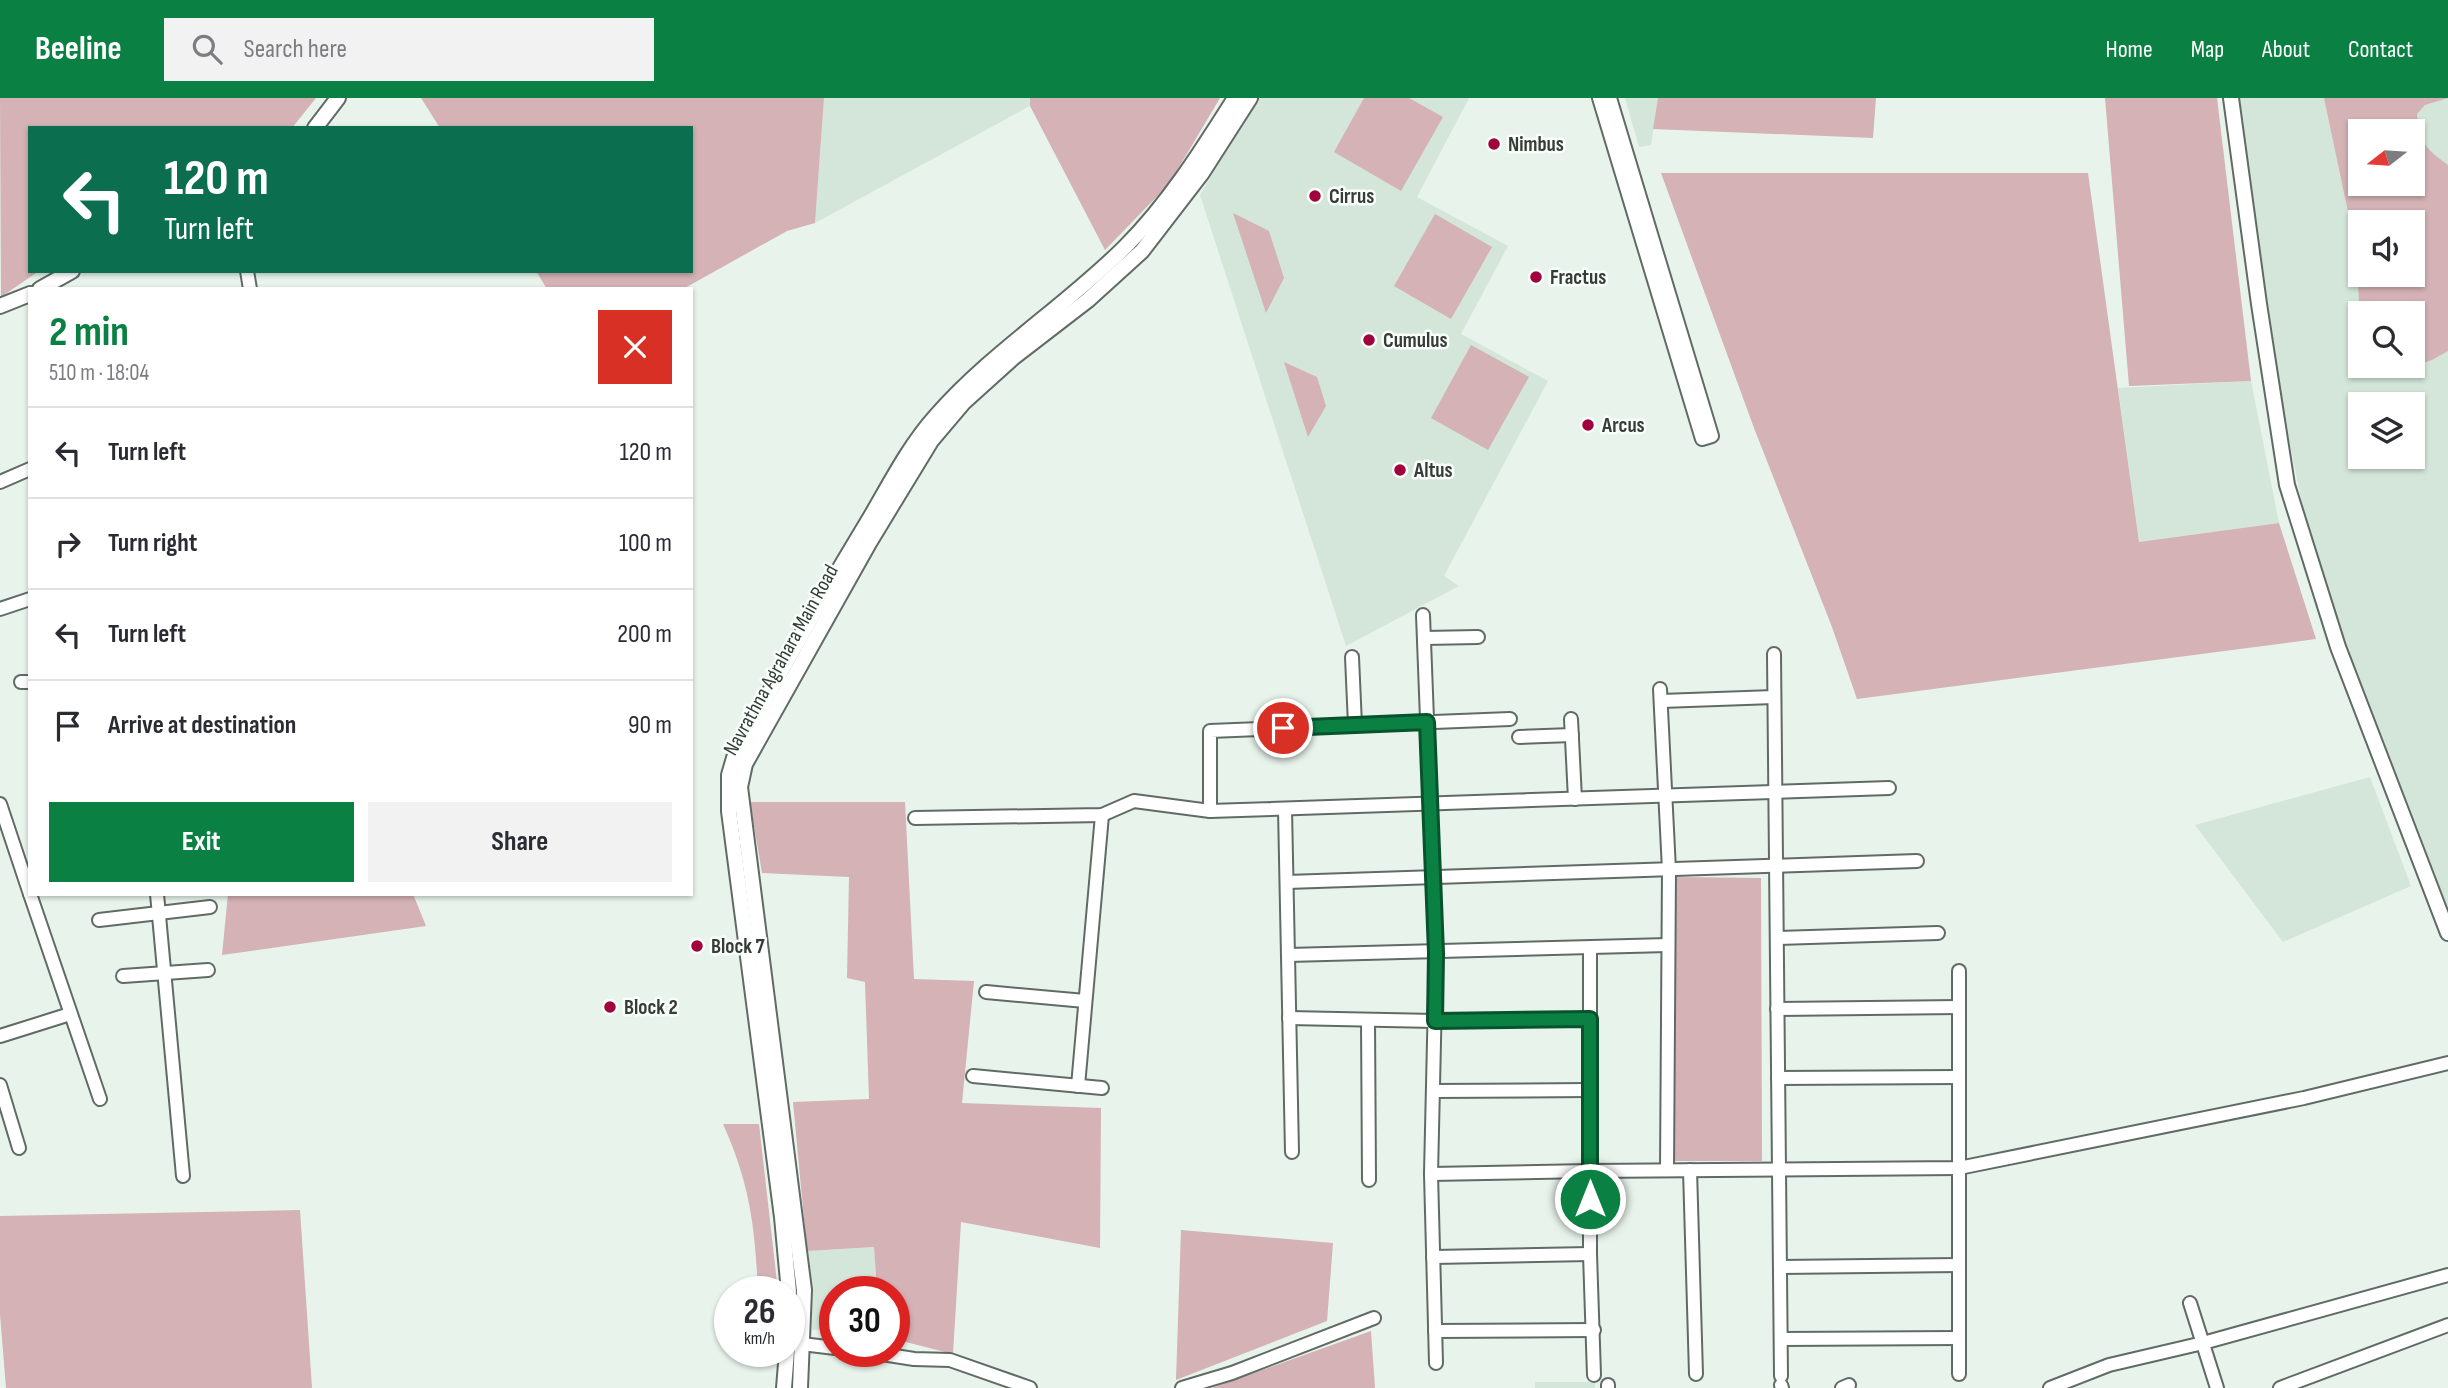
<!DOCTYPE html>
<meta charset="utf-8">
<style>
:root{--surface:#fff;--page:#f2f2f3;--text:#2b2b33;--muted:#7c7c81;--line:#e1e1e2;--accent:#0b8043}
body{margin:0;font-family:"Sofia Sans Condensed",sans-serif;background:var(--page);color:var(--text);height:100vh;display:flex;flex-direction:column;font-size:26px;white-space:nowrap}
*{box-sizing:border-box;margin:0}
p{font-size:23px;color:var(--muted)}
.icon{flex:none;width:38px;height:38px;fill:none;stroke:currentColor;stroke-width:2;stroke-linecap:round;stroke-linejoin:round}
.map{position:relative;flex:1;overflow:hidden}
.details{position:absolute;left:28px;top:189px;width:665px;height:609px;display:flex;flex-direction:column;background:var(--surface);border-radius:0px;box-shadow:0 2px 5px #0004}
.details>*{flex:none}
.guide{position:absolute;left:28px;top:28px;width:665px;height:147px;border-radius:0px;box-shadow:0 2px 5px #0004;background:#0b6e4f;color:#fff;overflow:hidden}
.needle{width:46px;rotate:253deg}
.buttons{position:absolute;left:2348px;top:21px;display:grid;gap:14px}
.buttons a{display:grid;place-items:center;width:77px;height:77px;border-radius:0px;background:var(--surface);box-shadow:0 2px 5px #0004;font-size:35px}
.speed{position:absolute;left:714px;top:1178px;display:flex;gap:14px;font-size:35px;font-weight:700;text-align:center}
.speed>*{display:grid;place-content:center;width:91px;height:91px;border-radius:50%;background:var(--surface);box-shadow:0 2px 5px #0004;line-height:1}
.speed small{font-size:18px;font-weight:400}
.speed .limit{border:10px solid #d22;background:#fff;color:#111}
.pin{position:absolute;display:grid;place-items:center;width:60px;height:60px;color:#fff;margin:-30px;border:4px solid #fff;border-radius:50%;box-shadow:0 2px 7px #0007}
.me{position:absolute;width:77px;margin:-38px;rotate:0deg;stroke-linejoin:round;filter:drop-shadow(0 0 5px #0008)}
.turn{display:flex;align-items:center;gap:24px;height:147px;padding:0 21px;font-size:32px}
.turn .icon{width:91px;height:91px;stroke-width:2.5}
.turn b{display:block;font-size:49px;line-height:60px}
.round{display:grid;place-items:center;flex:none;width:74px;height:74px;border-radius:0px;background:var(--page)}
.overview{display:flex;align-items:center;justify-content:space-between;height:119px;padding:0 21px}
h1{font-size:42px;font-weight:700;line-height:52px;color:var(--accent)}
.action{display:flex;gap:14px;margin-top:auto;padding:14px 21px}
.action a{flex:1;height:80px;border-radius:0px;background:var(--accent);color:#fff;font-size:28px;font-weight:700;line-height:80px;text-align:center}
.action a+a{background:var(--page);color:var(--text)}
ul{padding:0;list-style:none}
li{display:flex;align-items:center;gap:21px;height:91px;padding:0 21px;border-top:2px solid var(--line)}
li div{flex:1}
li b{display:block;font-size:26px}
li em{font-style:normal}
header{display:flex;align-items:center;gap:42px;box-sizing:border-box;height:98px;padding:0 35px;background:var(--accent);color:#fff}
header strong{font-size:33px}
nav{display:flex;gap:38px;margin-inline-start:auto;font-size:24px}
.search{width:490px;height:63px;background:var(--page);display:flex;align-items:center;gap:18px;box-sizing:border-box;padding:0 24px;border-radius:0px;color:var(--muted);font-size:26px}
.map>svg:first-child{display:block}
.built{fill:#d4e6da;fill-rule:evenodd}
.green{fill:#d4b2b5;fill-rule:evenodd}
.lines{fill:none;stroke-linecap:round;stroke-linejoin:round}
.minor-casing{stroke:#616b65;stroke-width:16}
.tertiary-casing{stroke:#616b65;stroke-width:18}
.minor{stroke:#fff;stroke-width:12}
.tertiary{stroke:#fff;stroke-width:14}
.route-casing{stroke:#07532c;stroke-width:18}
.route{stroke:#0b8043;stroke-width:12}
.poi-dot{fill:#a1023d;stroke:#f8fffa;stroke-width:2.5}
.labels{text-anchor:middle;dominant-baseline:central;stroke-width:5;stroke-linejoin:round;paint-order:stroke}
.poi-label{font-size:21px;font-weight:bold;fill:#383c39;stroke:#f8fffa;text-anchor:start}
.street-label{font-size:21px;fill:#383c39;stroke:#f8fffa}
</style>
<header>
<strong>Beeline</strong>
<div class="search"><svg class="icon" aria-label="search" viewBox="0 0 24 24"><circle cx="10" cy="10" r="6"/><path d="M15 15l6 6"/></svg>Search here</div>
<nav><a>Home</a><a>Map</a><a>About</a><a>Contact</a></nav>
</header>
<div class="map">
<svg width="2448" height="1290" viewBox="0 0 2448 1290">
<rect width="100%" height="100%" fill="#e7f3eb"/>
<g class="built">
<polygon points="824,0 1030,0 1030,8 815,125"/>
<polygon points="1257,0 1469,0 1417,99 1508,148 1461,236 1548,283 1444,478 1459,488 1346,548 1200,97"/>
<polygon points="1625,0 1658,0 1651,47 1639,49"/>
<path d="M 2239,0 L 2448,0 L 2448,826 L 2341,537 L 2307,429 L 2276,279 ZM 2361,33 L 2413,33 L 2413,86 L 2361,86 ZM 2361,124 L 2413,124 L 2413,177 L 2361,177 ZM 2361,215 L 2413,215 L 2413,268 L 2361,268 ZM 2361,306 L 2413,306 L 2413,359 L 2361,359 Z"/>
<polygon points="2251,283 2279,425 2139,444 2118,290"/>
<polygon points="2370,679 2411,788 2283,844 2195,727"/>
<polygon points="874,1149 877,1193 835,1194 835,1231 812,1232 807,1153"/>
<rect x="1535" y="1284" width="60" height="6"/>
</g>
<g class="green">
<polygon points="0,0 316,0 292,30 30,30 30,173 39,173 1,199"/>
<polygon points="421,0 824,0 815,125 787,133 683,191 547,191 536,173 691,173 691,30 440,30"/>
<polygon points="1030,0 1220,0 1169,86 1105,152 1030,8"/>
<polygon points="1364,0 1409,0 1443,19 1401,93 1334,54"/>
<polygon points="1658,0 1876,0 1873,40 1653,31"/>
<polygon points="2105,0 2217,0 2251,283 2129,288"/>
<path d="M 2324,0 L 2448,0 L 2425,7 L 2417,16 C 2419,44 2426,51 2448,67 L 2448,253 L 2432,262 L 2414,268 L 2412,268 L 2413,215 L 2361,215 L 2361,229 L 2355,147 ZM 2361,33 L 2413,33 L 2413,86 L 2361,86 ZM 2361,124 L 2413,124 L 2413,177 L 2361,177 Z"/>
<polygon points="1661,75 2088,75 2139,444 2279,425 2316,541 1857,601 1832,529 1754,330"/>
<polygon points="1233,115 1269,133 1284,180 1266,215"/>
<polygon points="1435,116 1492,149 1451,221 1394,188"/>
<polygon points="1471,247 1529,279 1488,352 1431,320"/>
<polygon points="1284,264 1317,279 1326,308 1308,339"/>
<polygon points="750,704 905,704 914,881 974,883 962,1005 1101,1010 1100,1150 961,1124 953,1256 894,1241 894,1194 877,1193 874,1149 807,1153 793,1004 869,1001 865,884 847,880 849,779 762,775"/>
<polygon points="1675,779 1761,780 1762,1063 1675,1063"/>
<polygon points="228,796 413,796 426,828 222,857"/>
<path d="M 723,1026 L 759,1026 L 778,1193 L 758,1193 C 755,1129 750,1086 723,1026 Z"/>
<polygon points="300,1112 312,1290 6,1290 0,1216 0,1118"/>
<polygon points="1181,1132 1333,1145 1327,1223 1176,1282"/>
<polygon points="1371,1233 1375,1290 1212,1290"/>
</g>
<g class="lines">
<defs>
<g id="minor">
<polyline points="1599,0 1702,341 1712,338 1610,0"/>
<polyline points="247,173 250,191"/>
<polyline points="0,384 30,371"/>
<polyline points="0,511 30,501"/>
<polyline points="1423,517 1436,855 1431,1076 1436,1265"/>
<polyline points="1424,540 1478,539"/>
<polyline points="1774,556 1781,1278"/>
<polyline points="1352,559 1355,627"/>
<polyline points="21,584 30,584"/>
<polyline points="1660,591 1669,772 1667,1072"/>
<polyline points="1661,603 1774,599"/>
<polyline points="1571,621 1575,701"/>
<polyline points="1519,639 1572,637"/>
<polyline points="0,706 30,796"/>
<polyline points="1285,711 1292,1054"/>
<polyline points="1210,713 1210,633 1510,621"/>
<polyline points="915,720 1102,717 1134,703 1210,713 1889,690"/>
<polyline points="1287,784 1917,763"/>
<polyline points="30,796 100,1001"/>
<polyline points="157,796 183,1078"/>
<polyline points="99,822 210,809"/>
<polyline points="1777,840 1938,835"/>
<polyline points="1590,850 1590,1156 1594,1277"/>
<polyline points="1288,857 1668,847"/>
<polyline points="123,878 208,872"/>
<polyline points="986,894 1085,903"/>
<polyline points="1777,911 1959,909"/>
<polyline points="1289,920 1435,923 1590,921"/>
<polyline points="1368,922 1369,1082"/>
<polyline points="0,938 70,916"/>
<polyline points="973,978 1102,990"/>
<polyline points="1778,980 1959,979"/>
<polyline points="0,987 19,1050"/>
<polyline points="1078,988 1102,717"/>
<polyline points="1433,993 1590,992"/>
<polyline points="1690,1072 1696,1276"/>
<polyline points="1431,1076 1590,1073 1959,1070 2304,1000 2448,965"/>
<polyline points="1433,1159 1590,1156"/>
<polyline points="1780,1169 1959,1167"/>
<polyline points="2190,1205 2217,1290"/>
<polyline points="1435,1233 1594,1232"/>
<polyline points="1781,1241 1959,1240"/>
<polyline points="802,1246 835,1250"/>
<polyline points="863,1253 914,1261 950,1262 1030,1290"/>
<polyline points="1959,1276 1959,873"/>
<polyline points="1781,1287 1782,1290"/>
<polyline points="1182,1290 1232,1275 1374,1220"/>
<polyline points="1608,1290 1608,1287"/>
<polyline points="1842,1290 1849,1287"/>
<polyline points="2050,1290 2109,1267 2203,1245 2448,1177"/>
<polyline points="2280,1290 2448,1227"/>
</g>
<g id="tertiary">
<polyline points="2231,0 2259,206 2287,387 2338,549 2448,835"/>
<polyline points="315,30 338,0"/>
<polyline points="40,191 72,173"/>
<polyline points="0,208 30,196"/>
<path d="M 789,1194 L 782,1119 L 729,713 L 729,677 L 734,660 C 777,579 822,499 870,420 C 890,386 909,348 936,318 C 992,254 1065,209 1125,149 C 1169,105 1202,52 1235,0"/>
<polyline points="784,1290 787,1253"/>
<polyline points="800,1290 804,1192 740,689 745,666 869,445 931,343 964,304 1014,259 1088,202 1142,153 1202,75 1250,0"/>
</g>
</defs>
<use href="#minor" class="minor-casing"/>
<use href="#tertiary" class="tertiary-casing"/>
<use href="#minor" class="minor"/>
<use href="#tertiary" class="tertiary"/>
</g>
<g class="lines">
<defs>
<polyline id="route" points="1283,630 1427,624 1436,855 1435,923 1590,921 1590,1101"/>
</defs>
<use href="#route" class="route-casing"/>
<use href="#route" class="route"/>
</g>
<g class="poi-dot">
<circle cx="1494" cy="46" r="7"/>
<circle cx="1315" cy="98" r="7"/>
<circle cx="1536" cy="179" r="7"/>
<circle cx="1369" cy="242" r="7"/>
<circle cx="1588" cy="327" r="7"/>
<circle cx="1400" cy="372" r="7"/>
<circle cx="697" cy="848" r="7"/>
<circle cx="610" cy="909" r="7"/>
</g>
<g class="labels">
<g class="poi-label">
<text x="1508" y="46">Nimbus</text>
<text x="1329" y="98">Cirrus</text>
<text x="1550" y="179">Fractus</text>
<text x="1383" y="242">Cumulus</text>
<text x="1602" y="327">Arcus</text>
<text x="1414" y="372">Altus</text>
<text x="711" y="848">Block 7</text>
<text x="624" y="909">Block 2</text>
</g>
<g class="street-label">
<text transform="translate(781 562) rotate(-61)">Navrathna Agrahara Main Road</text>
</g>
</g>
</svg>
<div class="buttons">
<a><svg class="needle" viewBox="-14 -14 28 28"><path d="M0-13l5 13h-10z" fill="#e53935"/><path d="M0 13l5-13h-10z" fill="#7c7c81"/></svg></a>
<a><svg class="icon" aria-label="sound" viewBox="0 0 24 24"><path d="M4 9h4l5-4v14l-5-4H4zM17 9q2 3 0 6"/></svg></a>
<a><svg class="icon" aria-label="search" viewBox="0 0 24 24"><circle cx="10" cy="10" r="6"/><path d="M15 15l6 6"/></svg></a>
<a><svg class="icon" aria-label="layers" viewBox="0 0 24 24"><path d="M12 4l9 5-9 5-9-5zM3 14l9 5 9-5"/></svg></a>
</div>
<div class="speed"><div>26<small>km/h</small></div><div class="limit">30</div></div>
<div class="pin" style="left:1283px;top:630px;background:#d93025"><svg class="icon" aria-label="arrive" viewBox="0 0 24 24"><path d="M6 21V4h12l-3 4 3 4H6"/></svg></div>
<svg class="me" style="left:1590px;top:1101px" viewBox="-20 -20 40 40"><circle r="17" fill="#0b8043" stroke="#fff" stroke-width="3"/><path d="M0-11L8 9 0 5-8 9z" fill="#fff"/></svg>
<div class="guide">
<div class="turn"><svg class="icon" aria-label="left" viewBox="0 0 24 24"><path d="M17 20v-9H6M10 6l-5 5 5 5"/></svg><div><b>120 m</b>Turn left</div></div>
</div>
<section class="details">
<div class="overview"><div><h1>2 min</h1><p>510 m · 18:04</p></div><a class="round" style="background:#d93025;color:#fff"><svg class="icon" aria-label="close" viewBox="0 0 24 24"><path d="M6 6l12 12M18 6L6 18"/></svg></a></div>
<ul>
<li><svg class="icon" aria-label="left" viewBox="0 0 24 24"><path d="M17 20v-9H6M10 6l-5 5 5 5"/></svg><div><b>Turn left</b></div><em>120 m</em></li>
<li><svg class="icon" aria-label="right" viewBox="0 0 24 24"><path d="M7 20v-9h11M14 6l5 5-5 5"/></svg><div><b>Turn right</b></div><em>100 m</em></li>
<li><svg class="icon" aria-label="left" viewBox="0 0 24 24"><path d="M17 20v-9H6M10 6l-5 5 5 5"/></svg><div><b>Turn left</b></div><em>200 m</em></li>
<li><svg class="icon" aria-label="arrive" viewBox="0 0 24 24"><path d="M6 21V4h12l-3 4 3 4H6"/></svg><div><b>Arrive at destination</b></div><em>90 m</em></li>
</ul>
<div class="action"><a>Exit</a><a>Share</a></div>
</section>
</div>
